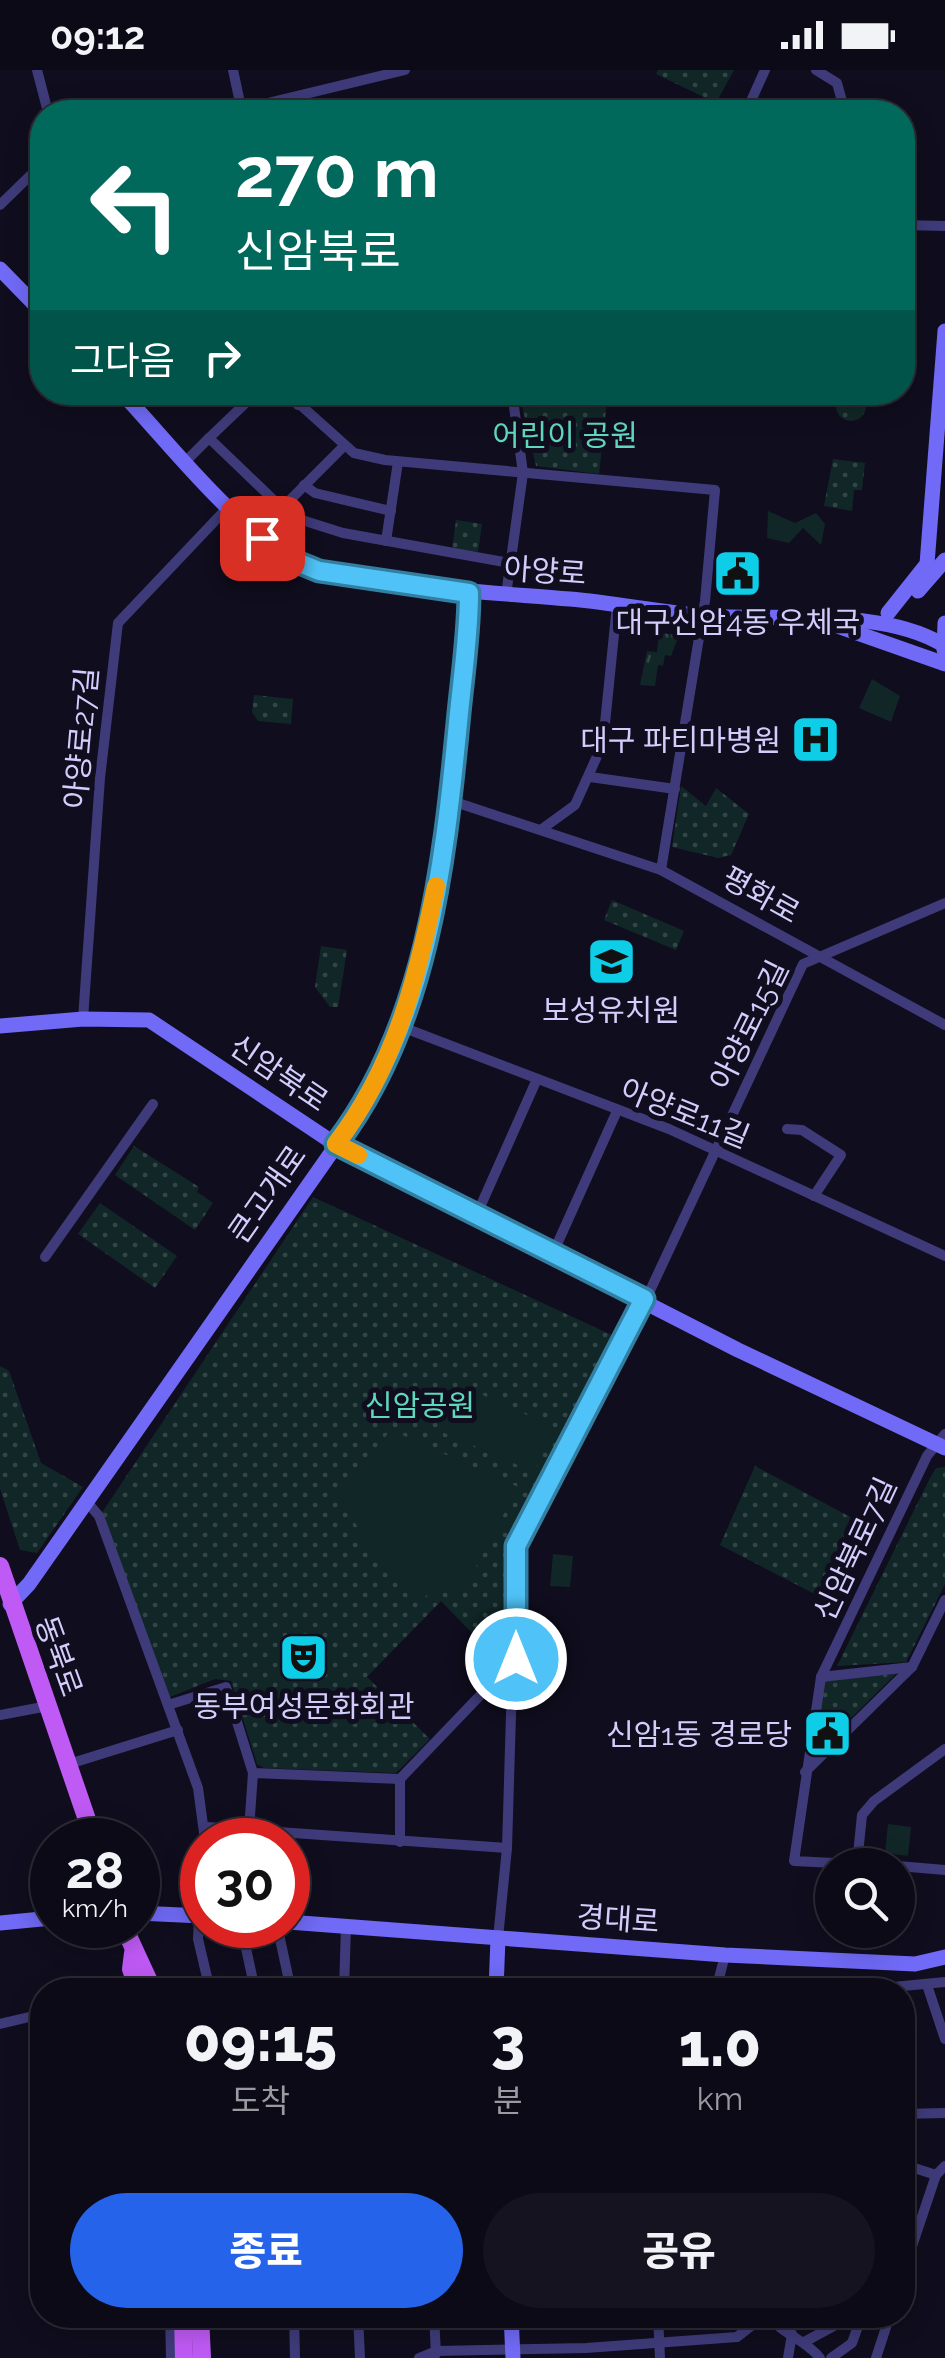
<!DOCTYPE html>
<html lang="ko">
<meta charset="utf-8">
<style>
:root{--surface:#0c0a16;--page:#15131f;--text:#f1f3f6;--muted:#9a9aa1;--line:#2c2b35;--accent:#2563eb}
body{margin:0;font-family:Raleway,"Noto Sans KR",sans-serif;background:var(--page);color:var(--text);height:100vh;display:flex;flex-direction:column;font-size:38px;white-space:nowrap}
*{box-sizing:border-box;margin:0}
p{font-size:32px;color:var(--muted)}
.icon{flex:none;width:55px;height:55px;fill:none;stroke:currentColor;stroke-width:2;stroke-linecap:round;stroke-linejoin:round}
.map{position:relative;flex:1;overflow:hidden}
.drawer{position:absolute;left:30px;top:1908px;width:885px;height:350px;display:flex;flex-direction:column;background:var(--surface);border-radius:40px;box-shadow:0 5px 25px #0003,0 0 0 2px var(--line)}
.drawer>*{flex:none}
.banner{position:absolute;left:30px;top:30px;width:885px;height:305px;border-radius:40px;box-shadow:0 5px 25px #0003,0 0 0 2px var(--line);background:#00695c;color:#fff;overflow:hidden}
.controls{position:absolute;left:815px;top:1778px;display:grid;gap:20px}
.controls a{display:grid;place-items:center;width:100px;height:100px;border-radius:50%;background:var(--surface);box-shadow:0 5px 25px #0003,0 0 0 2px var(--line);font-size:50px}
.speed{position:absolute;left:30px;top:1748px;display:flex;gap:20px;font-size:50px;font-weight:700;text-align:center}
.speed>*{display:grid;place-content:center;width:130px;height:130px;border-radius:50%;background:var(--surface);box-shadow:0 5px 25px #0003,0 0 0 2px var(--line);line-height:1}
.speed small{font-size:25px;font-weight:400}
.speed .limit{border:15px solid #d22;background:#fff;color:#111}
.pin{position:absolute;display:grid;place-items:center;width:85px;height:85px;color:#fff;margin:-42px;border-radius:20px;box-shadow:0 5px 15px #0006}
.me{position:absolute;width:110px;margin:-55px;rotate:0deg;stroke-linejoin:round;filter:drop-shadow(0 0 8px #0008)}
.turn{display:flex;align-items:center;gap:35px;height:210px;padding:0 40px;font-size:45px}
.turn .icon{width:130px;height:130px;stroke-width:2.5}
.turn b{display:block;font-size:70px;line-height:85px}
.then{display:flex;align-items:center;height:95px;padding:0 40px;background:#0003;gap:20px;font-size:38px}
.eta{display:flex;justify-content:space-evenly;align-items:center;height:170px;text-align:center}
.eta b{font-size:60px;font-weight:800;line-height:70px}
.action{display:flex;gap:20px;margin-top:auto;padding:20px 40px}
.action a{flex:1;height:115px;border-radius:60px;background:var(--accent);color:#fff;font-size:40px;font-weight:800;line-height:115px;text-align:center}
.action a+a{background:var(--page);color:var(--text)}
.status{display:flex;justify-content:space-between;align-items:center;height:70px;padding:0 50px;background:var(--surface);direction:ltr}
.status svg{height:28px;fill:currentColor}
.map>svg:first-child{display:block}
.grass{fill:url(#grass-tufts)}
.park{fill:url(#park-dots)}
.garden{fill:#112727}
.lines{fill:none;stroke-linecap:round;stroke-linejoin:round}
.street{stroke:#3f3b7a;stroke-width:10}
.secondary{stroke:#706af6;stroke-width:15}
.primary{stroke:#bf5af5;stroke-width:18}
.route-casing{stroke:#337fa1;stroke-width:25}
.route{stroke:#4fc3f7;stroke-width:18}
.slow{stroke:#f59e0b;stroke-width:18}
.labels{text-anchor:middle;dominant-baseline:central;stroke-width:10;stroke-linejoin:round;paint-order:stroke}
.park-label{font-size:30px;fill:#5ed7bb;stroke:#100d1e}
.street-label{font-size:30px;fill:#d3cdfc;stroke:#100d1e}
.poi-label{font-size:30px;fill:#d3cdfc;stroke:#100d1e}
</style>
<div class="status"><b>09:12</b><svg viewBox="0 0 49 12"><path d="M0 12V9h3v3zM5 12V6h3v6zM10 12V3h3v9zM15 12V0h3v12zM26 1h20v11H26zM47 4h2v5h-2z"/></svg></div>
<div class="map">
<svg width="945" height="2288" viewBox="0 0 945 2288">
<defs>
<pattern id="grass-tufts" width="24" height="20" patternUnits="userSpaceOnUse" patternTransform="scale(2.5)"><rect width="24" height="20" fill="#112727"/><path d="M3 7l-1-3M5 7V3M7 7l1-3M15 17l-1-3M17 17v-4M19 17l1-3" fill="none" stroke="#334547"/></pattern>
<pattern id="park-dots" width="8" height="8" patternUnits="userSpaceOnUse" patternTransform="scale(2.5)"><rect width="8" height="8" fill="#112727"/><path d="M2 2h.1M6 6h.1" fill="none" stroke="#334547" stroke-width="1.8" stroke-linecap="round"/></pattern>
</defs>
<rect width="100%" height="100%" fill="#100d1e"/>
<polygon class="grass" points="659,563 679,565 671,586 665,585 663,596 658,595 655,616 640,615 647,581 657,582"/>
<g class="park">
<polygon points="658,0 734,0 716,33 656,4"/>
<circle cx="851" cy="336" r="15"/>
<polygon points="519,323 567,323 576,332 608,323 599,404 536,396"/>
<polygon points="833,389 865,393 862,420 854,420 852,441 824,436"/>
<polygon points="456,450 482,454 478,482 452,479"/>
<polygon points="254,625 293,629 291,654 258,651 252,642"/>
<polygon points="681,716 706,736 716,718 749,744 731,785 718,788 672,777"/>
<polygon points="612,830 684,861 676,880 604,850"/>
<polygon points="321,876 347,880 338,937 330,937 315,917"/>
<polygon points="134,1076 199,1117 197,1122 213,1133 195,1160 115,1105"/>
<polygon points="313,1127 614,1266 510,1476 506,1588 498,1590 441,1531 367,1607 430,1669 396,1703 264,1698 257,1694 231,1611 215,1609 170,1627 101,1444"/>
<polygon points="100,1133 177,1186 155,1218 78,1164"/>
<polygon points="0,1296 9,1301 41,1393 83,1417 37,1483 20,1480 0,1419"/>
<polygon points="755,1396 867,1456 832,1533 720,1475"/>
<polygon points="945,1397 945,1514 906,1592 837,1596 930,1408 936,1398"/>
<polygon points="896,1604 850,1649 820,1644 825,1611"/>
</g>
<g class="garden">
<polygon points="768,441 795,453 816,443 825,454 821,475 803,458 789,473 767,468"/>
<polygon points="872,609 900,626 891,652 859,638"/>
<polygon points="460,1315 554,1357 534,1402 440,1361"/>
<path d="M 391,1360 L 518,1417 L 457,1533 L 439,1515 L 420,1531 C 384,1512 360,1459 339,1425 Z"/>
<polygon points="553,1484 573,1486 570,1517 550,1516"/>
<polygon points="888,1754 911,1757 908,1786 885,1783"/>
</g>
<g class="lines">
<g class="street">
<polyline points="37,0 48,42"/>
<polyline points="233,0 242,42"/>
<polyline points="816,0 837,13 845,42"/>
<polyline points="231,42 405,0"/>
<polyline points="746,42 765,0"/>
<polyline points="0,135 42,94"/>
<polyline points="902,155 945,156"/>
<polyline points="257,322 209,368 282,438 305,451 343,463 510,493"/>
<polyline points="286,322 354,383 385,390 715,420 705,531 661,800"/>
<polyline points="298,335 322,322"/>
<polyline points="186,391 209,368"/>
<polyline points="304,415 315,423 391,441"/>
<polyline points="282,438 344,376"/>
<polyline points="386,471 398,392"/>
<polyline points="506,525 523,403 512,322"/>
<polyline points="590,707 675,719"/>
<polyline points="449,730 661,800 945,955"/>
<polyline points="542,759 575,735 603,673 617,535"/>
<polyline points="83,949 100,708 118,553 229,436"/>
<polyline points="402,957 669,1059 945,1186"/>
<polyline points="787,1059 802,1060 841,1085 814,1126"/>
<polyline points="477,1144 537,1009"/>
<polyline points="554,1181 617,1041"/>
<polyline points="45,1187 153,1034"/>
<polyline points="87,1432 99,1446 198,1718 205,1770"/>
<polyline points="821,1607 912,1597"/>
<polyline points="168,1635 226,1617 253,1703 400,1709 515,1589"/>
<polyline points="0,1645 48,1636"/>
<polyline points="69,1694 178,1660"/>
<polyline points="805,1702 912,1597 945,1530"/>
<polyline points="207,1757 507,1778"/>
<polyline points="249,1760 253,1703"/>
<polyline points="400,1772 400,1709"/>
<polyline points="202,1786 198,1869 210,1920"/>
<polyline points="857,1794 862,1745 874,1731 945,1679"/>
<polyline points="874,1795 794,1791 821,1607 927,1386 945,1364"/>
<polyline points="898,1796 945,1800"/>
<polyline points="241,1855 255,1920"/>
<polyline points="277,1855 291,1920"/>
<polyline points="498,1868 507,1778 516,1476 640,1242 803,894 945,833"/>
<polyline points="927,1915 945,1969"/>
<polyline points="344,1920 346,1857"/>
<polyline points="716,1920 725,1885"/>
<polyline points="862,1920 945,1912"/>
<polyline points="0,1954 42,1944"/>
<polyline points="902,2044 945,2043"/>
<polyline points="902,2094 936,2105"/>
<polyline points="902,2206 936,2105 945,2096"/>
<polyline points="170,2245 171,2288"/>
<polyline points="294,2245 295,2288"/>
<polyline points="358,2245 360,2288"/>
<polyline points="434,2245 436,2284"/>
<polyline points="658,2245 660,2288"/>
<path d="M 768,2245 C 782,2265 804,2268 820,2288"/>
<polyline points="806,2271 854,2245"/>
<polyline points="419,2288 436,2281 586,2278 737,2267 765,2245"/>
<polyline points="788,2288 792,2264"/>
<polyline points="831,2288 852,2273 862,2245"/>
<polyline points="876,2288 890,2245"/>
</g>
<g class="secondary">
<polyline points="0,199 42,242"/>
<path d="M 121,322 C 177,381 244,473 319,501 C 402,518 485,522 570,529 C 615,533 660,542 706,546 C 781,551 883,537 945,576"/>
<polyline points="918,521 945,490"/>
<polyline points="888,543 927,494 945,261"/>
<polyline points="840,557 945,594"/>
<polyline points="944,580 945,553"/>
<polyline points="0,956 83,949 149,950 335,1074 738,1280 945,1378"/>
<path d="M 10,1534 L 29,1514 L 347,1060 C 425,935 444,797 458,652 C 462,610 470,566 469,523"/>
<polyline points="138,1843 202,1846"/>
<polyline points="288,1852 725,1885 915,1894 945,1887"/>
<polyline points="0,1853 52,1848"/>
<polyline points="496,1920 498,1868"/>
<polyline points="511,2245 513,2288"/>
</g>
<g class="primary">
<polyline points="0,1496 94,1770"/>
<polyline points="123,1855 153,1920"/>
<polyline points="133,1883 131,1899 138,1920"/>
<polyline points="183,2245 184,2288"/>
<polyline points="200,2245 202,2288"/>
</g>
</g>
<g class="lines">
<defs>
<path id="route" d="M 262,468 L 297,492 L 319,501 L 469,523 C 469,566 462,610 458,653 C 444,797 426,956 336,1074 L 644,1229 L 516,1476 L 516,1589"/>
</defs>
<use href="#route" class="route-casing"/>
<use href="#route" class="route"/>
<path class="slow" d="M 358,1085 L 336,1074 C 395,997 417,909 436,816"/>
</g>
<defs>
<symbol id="civic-square" viewBox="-11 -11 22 22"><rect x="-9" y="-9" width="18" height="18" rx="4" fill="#0ecde7" stroke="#100d1e"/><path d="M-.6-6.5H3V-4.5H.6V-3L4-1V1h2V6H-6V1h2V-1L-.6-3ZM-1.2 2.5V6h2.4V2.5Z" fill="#111"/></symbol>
<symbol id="hospital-square" viewBox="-11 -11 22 22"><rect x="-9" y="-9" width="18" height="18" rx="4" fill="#0ecde7" stroke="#100d1e"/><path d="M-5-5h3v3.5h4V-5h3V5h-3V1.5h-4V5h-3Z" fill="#111"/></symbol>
<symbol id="school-square" viewBox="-11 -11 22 22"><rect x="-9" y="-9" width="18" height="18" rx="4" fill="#0ecde7" stroke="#100d1e"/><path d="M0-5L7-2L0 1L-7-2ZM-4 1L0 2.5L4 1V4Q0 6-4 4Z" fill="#111"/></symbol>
<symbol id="theatre-square" viewBox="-11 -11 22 22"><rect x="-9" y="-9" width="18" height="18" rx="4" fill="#0ecde7" stroke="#100d1e"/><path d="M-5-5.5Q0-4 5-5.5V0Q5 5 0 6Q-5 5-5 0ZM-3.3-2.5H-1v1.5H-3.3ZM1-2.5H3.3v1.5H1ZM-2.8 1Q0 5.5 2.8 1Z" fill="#111"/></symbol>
</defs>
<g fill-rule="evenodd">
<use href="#civic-square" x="710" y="476" width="55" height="55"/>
<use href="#hospital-square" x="788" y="642" width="55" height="55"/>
<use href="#school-square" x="584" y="864" width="55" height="55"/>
<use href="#theatre-square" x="276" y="1560" width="55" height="55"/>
<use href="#civic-square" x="800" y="1636" width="55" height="55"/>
</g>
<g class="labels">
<g class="park-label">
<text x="565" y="365">어린이 공원</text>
<text x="420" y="1335">신암공원</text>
</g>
<g class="street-label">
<text transform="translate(545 501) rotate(4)">아양로</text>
<text transform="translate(81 668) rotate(-85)">아양로27길</text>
<text transform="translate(761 825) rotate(29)">평화로</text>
<text transform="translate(749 955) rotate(-64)">아양로15길</text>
<text transform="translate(279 1003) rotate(34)">신암북로</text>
<text transform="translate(685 1043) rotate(22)">아양로11길</text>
<text transform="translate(267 1124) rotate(-55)">큰고개로</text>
<text transform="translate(855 1479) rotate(-65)">신암북로7길</text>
<text transform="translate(59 1586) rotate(70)">동북로</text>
<text transform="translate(618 1849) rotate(4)">경대로</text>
</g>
<g class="poi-label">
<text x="738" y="552">대구신암4동 우체국</text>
<text x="781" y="670" text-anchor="end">대구 파티마병원</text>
<text x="611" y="940">보성유치원</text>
<text x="304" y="1636">동부여성문화회관</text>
<text x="792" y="1664" text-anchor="end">신암1동 경로당</text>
</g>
</g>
</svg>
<div class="controls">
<a><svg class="icon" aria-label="search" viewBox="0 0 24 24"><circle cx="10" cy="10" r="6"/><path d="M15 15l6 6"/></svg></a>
</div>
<div class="speed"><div>28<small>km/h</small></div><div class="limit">30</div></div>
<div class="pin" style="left:262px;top:468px;background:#d93025"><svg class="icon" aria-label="arrive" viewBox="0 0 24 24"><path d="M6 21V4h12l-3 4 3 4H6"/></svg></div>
<svg class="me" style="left:516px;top:1589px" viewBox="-20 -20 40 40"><circle r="17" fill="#4fc3f7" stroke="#fff" stroke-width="3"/><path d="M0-11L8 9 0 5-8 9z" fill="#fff"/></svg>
<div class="banner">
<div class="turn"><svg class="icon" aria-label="left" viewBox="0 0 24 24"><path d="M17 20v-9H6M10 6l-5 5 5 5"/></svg><div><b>270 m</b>신암북로</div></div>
<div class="then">그다음<svg class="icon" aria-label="right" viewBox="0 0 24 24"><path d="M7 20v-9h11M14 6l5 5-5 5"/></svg></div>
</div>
<section class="drawer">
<div class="eta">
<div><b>09:15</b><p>도착</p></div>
<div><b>3</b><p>분</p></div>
<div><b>1.0</b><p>km</p></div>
</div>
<div class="action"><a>종료</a><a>공유</a></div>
</section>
</div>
